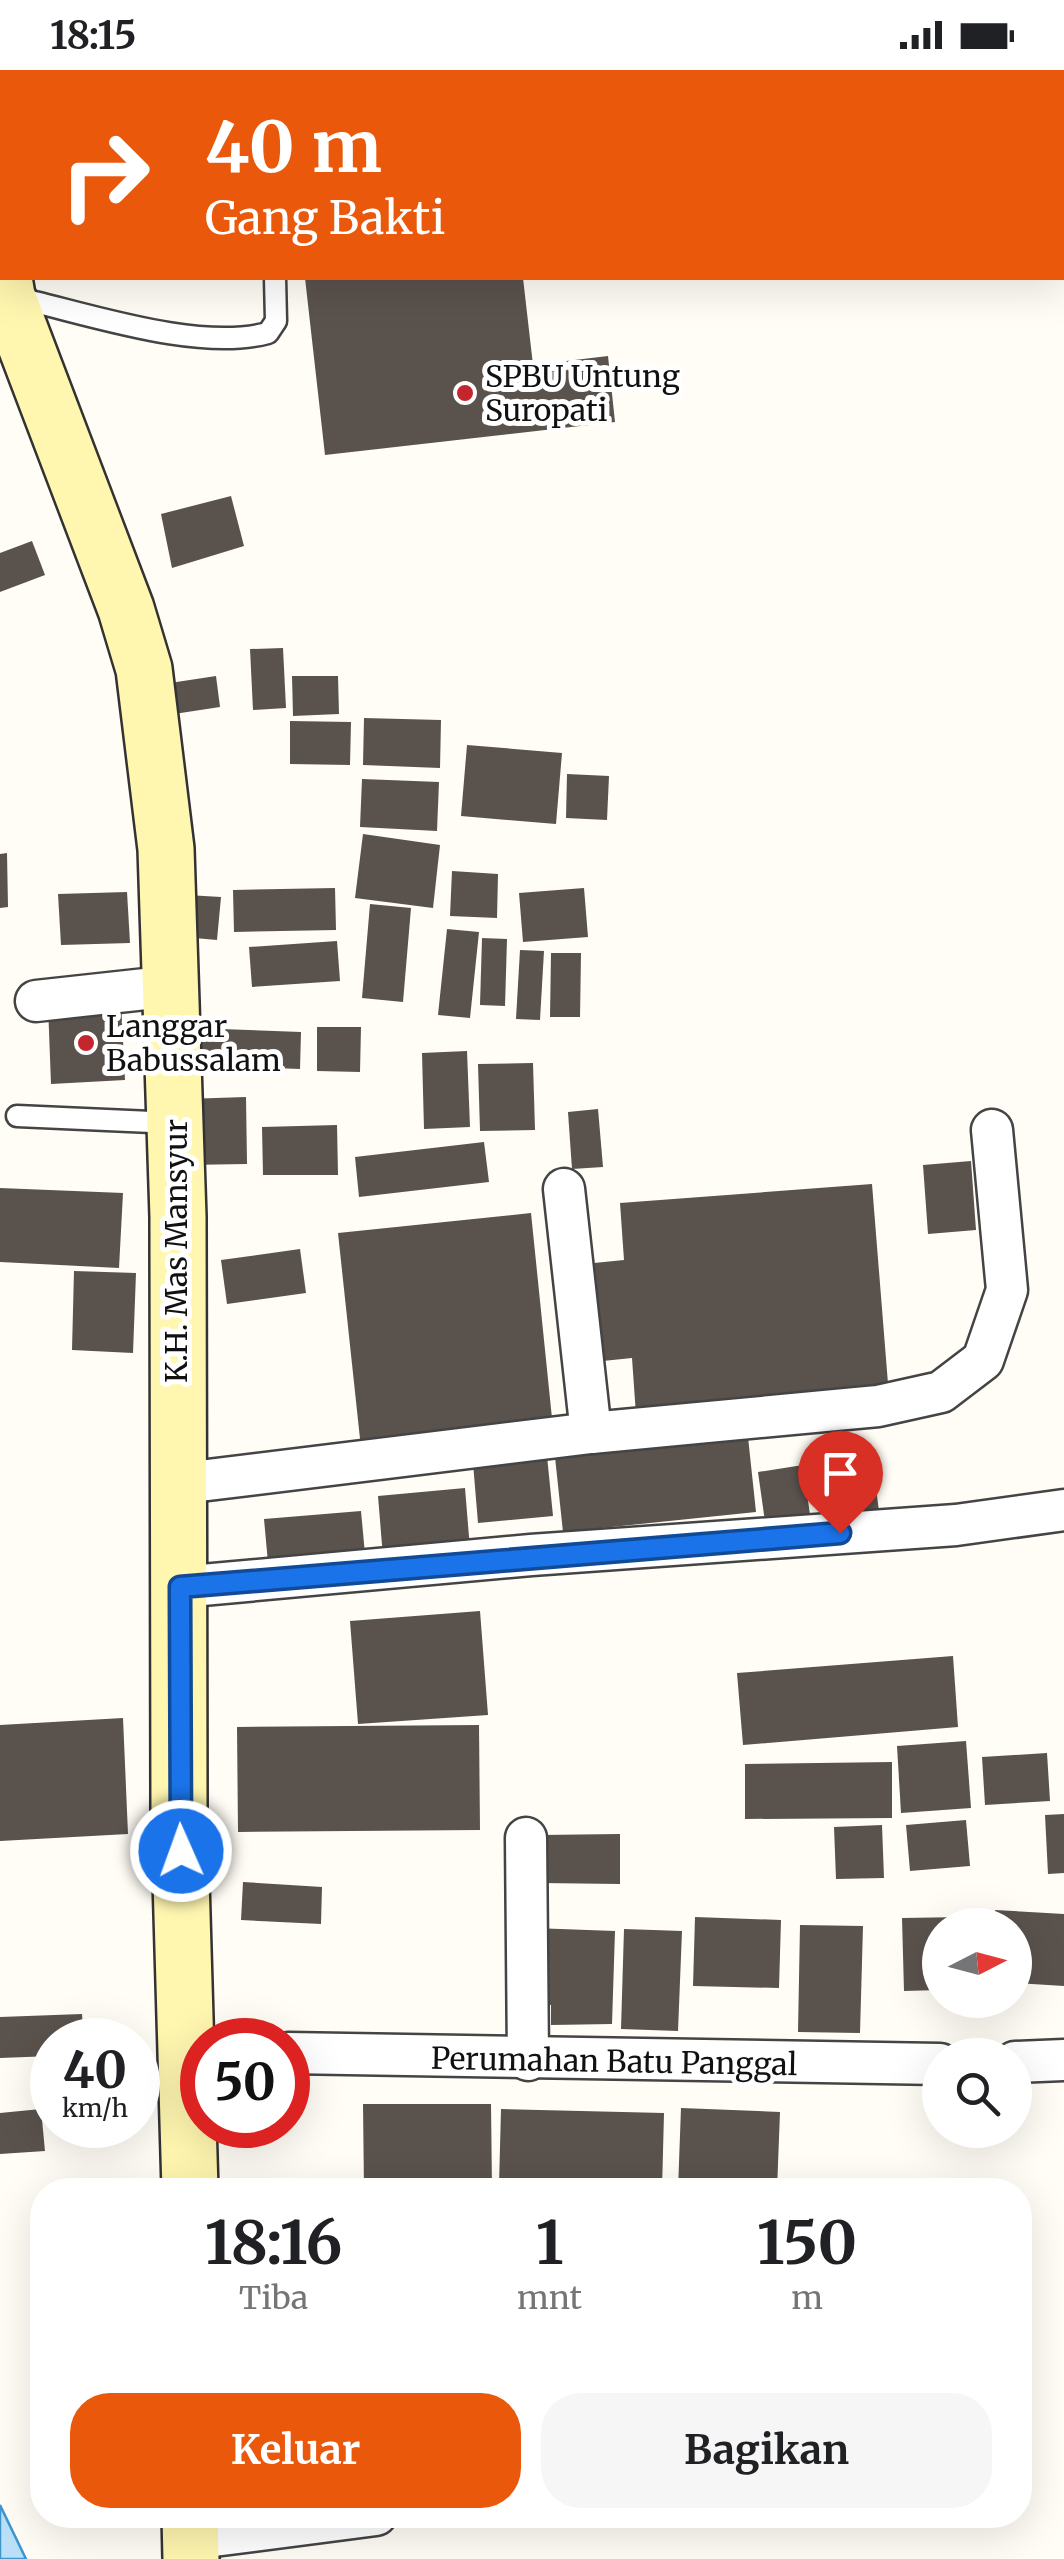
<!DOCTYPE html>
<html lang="id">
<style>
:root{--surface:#fff;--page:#f6f6f6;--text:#202124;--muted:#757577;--accent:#ea580c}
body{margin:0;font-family:Merriweather,serif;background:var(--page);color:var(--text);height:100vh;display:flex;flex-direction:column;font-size:38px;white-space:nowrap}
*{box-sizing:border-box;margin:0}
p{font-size:32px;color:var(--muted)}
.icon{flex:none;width:55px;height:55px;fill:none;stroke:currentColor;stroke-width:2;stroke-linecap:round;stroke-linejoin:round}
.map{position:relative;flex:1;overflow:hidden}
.sheet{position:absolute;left:30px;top:2108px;width:1002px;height:350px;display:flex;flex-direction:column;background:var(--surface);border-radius:40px;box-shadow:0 10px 40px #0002}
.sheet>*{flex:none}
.hud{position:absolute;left:0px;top:0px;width:1065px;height:210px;box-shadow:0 10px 40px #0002;background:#ea580c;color:#fff;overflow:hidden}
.needle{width:65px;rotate:84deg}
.fabs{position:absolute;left:922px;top:1838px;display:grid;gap:20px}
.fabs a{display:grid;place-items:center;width:110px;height:110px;border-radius:50%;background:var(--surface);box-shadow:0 10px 40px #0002;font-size:50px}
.speed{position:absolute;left:30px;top:1948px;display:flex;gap:20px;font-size:50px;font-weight:700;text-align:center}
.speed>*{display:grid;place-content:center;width:130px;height:130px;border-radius:50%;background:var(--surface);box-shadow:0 10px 40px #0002;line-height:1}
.speed small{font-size:25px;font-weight:400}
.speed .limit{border:15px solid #d22;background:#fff;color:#111}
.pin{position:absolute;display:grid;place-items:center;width:85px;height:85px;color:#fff;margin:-102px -42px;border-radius:50% 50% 50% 0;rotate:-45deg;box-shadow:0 0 10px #0007}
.pin .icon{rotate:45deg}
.me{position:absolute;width:110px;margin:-55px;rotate:358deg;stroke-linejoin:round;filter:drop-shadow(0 0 8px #0008)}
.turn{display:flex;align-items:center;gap:35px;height:210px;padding:0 40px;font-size:45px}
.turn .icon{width:130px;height:130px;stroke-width:2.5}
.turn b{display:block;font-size:70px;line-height:85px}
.eta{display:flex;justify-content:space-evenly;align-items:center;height:170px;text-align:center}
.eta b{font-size:60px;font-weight:700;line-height:70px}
.cta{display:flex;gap:20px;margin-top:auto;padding:20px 40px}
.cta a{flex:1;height:115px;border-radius:40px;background:var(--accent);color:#fff;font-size:40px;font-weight:700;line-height:115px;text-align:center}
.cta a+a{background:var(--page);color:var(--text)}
.status{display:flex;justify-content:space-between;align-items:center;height:70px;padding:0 50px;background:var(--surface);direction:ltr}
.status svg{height:28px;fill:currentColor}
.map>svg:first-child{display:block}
.water{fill:#b9e0f7;stroke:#3f96cf;stroke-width:2.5}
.building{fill:#5a524d}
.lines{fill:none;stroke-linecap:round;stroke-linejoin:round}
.lane-casing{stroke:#444;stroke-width:25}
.street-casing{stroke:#444;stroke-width:45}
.secondary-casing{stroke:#333;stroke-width:60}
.lane{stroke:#fff;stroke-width:20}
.street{stroke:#fff;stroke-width:40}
.secondary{stroke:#fff6b0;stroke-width:55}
.route-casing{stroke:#114b97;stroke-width:25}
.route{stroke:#1a73e8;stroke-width:18}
.poi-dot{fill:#c4262e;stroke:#fff;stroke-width:4}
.labels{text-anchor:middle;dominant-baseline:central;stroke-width:10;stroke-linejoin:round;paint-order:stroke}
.poi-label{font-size:30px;fill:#111;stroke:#fff;text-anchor:start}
.street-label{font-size:30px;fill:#111;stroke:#fff}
</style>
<div class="status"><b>18:15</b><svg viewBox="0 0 49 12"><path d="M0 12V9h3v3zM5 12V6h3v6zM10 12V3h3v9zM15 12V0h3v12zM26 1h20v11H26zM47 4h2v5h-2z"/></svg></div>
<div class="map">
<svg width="1064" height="2489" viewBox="0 0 1064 2489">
<rect width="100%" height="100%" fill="#fffdf5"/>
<polygon class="water" points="0,2435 26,2489 0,2489"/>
<g class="building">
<polygon points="305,208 523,208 533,295 608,286 615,352 325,385"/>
<polygon points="231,426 244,476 172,498 161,444"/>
<polygon points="32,471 45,505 0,522 0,483"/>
<polygon points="283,578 286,638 253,640 250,579"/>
<polygon points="216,606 220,637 174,644 170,613"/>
<polygon points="292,606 338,606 339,644 293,646"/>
<polygon points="364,648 441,650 440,698 363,695"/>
<polygon points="290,651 351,652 350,695 290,694"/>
<polygon points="467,675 562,683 556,754 461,746"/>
<polygon points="567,704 609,706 607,750 566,748"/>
<polygon points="362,709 439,712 437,761 360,757"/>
<polygon points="363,764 440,775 433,838 355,828"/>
<polygon points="7,783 8,837 0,838 0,784"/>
<polygon points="452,801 498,804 497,848 450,846"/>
<polygon points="335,818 336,860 234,862 233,820"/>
<polygon points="584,818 588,867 523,872 519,823"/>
<polygon points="127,822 130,873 61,875 58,824"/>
<polygon points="187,825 221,827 217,870 183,867"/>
<polygon points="370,834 411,838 403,932 362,928"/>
<polygon points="447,859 479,862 470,948 438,945"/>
<polygon points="482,868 507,869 505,936 480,935"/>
<polygon points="337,871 340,911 252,917 249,877"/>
<polygon points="520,880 544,881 540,950 516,949"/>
<polygon points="551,883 581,883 580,947 550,947"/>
<polygon points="121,932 125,1010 51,1014 48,935"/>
<polygon points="317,957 361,957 360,1002 317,1001"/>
<polygon points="192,958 301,962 300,999 191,995"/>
<polygon points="467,981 470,1057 424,1059 422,983"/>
<polygon points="533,993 535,1060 480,1061 478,994"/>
<polygon points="246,1027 247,1094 186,1095 185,1029"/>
<polygon points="598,1039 603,1097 572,1099 568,1042"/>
<polygon points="337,1055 338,1105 263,1105 262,1057"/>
<polygon points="484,1072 489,1112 359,1127 355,1087"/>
<polygon points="971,1091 976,1160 928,1164 923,1095"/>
<polygon points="872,1114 889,1326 636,1345 632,1288 593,1292 584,1194 624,1190 620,1133"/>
<polygon points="0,1118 123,1123 119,1198 0,1192"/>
<polygon points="531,1143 553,1358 361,1378 338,1163"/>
<polygon points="300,1179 306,1223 227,1234 221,1190"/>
<polygon points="74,1201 136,1203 133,1283 72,1280"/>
<polygon points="748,1367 756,1442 563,1462 555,1387"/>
<polygon points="870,1375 880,1448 847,1452 837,1379"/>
<polygon points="547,1386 553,1446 478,1453 473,1393"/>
<polygon points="803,1395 812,1459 767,1466 758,1402"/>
<polygon points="465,1418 470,1479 383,1487 378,1426"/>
<polygon points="361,1441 366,1495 269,1504 264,1449"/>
<polygon points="480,1541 488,1645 358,1654 350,1551"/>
<polygon points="953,1586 958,1657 743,1675 737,1603"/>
<polygon points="123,1648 128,1764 0,1771 0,1655"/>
<polygon points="479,1655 480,1760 238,1762 237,1657"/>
<polygon points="966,1671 971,1738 901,1743 897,1676"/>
<polygon points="1047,1683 1050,1731 985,1735 982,1687"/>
<polygon points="892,1692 892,1748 745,1749 745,1694"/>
<polygon points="1064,1744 1064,1803 1048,1804 1045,1745"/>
<polygon points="966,1750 970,1796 910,1801 906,1755"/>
<polygon points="882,1755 884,1808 836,1809 834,1757"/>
<polygon points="620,1764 620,1814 540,1813 540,1765"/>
<polygon points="243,1812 322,1817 321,1854 241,1850"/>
<polygon points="995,1840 1064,1844 1064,1916 1015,1913 1015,1855 994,1855"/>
<polygon points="695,1847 781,1850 779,1918 693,1916"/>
<polygon points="965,1847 965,1855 940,1855 940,1920 904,1921 902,1848"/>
<polygon points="800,1855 863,1856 860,1963 798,1962"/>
<polygon points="533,1858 615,1861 612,1954 551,1955 551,1935 531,1934"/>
<polygon points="624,1859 682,1861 678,1961 621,1959"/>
<polygon points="82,1944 84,1970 52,1970 52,1986 0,1988 0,1947"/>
<polygon points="363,2034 491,2034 492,2120 364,2120"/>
<polygon points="681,2038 780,2042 777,2120 678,2120"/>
<polygon points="41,2039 45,2081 0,2084 0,2043"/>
<polygon points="501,2039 664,2043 662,2120 499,2116"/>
</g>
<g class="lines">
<defs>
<g id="lane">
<polyline points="0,6 2,6"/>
<polyline points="0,102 2,103"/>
<path d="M 14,227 C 86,243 197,282 268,263 L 276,251 L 275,208"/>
<polyline points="17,1046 174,1053"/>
</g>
<g id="street">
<polyline points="36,931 173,916"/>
<polyline points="564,1119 591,1363"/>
<polyline points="175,1414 591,1363 878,1336 941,1322 983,1290 1007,1220 992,1060"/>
<polyline points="180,1517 531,1485 956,1455 1064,1440"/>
<polyline points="526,1768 528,1990"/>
<polyline points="288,1983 940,1994"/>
<polyline points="1015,1992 1064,1990"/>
<polyline points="190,2469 376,2445"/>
</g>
<g id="secondary">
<polyline points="4,208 7,226 126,539 144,599 166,779 178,1147 179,1741 190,2120"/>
<polyline points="190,2445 191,2489"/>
</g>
</defs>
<use href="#lane" class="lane-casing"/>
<use href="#street" class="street-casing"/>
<use href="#secondary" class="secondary-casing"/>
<use href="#lane" class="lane"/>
<use href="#street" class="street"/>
<use href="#secondary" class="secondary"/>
</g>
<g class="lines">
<defs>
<polyline id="route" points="181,1781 180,1517 840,1463"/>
</defs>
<use href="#route" class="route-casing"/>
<use href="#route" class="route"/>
</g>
<g class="poi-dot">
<circle cx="465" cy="323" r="10"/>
<circle cx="86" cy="973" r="10"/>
</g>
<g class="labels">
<g class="poi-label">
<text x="485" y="306">SPBU Untung<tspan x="485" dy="34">Suropati</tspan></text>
<text x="106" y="956">Langgar<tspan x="106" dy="34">Babussalam</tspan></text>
</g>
<g class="street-label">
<text transform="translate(176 1181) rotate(-90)">K.H. Mas Mansyur</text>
<text transform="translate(614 1991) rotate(1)">Perumahan Batu Panggal</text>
</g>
</g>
</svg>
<div class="fabs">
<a><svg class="needle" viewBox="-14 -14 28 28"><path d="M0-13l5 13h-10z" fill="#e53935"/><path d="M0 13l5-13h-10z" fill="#757577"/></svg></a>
<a><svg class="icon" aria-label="search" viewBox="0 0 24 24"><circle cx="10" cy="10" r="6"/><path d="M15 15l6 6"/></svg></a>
</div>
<div class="speed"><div>40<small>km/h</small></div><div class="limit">50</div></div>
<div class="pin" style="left:840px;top:1463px;background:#d93025"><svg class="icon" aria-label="arrive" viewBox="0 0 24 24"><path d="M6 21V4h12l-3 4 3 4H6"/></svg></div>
<svg class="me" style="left:181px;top:1781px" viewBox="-20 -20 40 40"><circle r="17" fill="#1a73e8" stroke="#fff" stroke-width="3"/><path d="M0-11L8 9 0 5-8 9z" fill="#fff"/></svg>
<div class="hud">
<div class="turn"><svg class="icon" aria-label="right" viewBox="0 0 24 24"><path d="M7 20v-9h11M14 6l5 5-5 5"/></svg><div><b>40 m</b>Gang Bakti</div></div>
</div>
<section class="sheet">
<div class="eta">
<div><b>18:16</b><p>Tiba</p></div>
<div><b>1</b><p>mnt</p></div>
<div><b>150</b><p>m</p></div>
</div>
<div class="cta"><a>Keluar</a><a>Bagikan</a></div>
</section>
</div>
